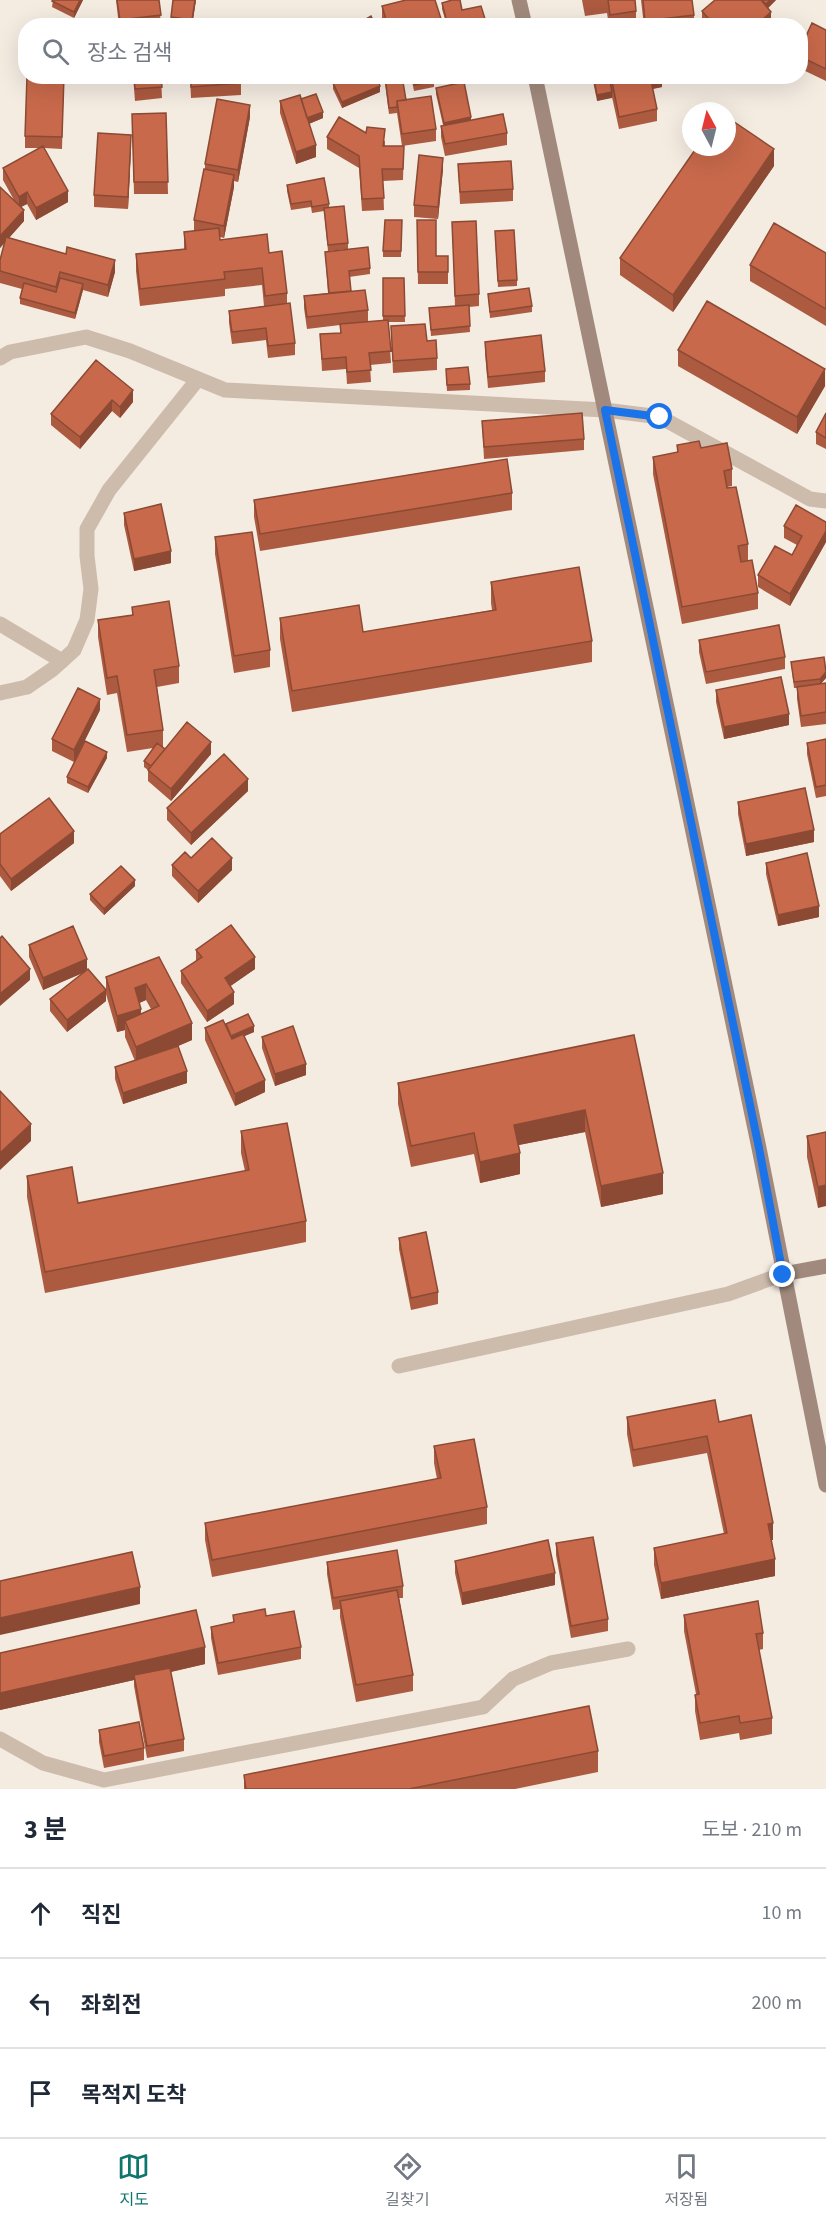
<!DOCTYPE html>
<html lang="ko">
<meta charset="utf-8">
<style>
body{margin:0;font-family:"Source Sans 3","Noto Sans KR",sans-serif;background:#f6f6f7;color:#1f2937}
.compass{position:absolute;left:682px;top:102px;width:54px;height:54px;border-radius:50%;background:#fff;box-shadow:0 6px 24px #0002;rotate:353deg}
.stop{position:absolute;width:18px;height:18px;margin:-14px;border:4px solid #1a73e8;border-radius:50%;background:#fff}
.stop.end{background:#1a73e8;border-color:#fff;box-shadow:0 2px 6px #0008}
.list{margin:0;padding:0;list-style:none}
h2{display:flex;justify-content:space-between;align-items:center;height:78px;margin:0;padding:0 24px;font-size:26px}
h2 small{font-size:20px;font-weight:400;color:#747a83}
.list li{display:grid;grid-template-columns:39px 1fr auto;gap:18px;align-items:center;box-sizing:border-box;height:90px;padding:0 24px;border-top:2px solid #e0e1e3}
.list b{display:block;font-size:22px;white-space:nowrap}
.list em{font-size:20px;font-style:normal;color:#747a83}
.icon{flex:none;width:33px;height:33px;fill:none;stroke:currentColor;stroke-width:2;stroke-linecap:round;stroke-linejoin:round}
.map{position:relative;flex:none;width:826px;height:1789px;overflow:hidden}
.search{position:absolute;background:#fff;box-shadow:0 6px 24px #0002;left:18px;right:18px;top:18px;height:66px;display:flex;align-items:center;gap:15px;box-sizing:border-box;padding:0 21px;border-radius:24px;color:#747a83;font-size:22px}
.sheet{height:348px;background:#fff}
nav{display:flex;justify-content:space-around;align-items:center;box-sizing:border-box;height:84px;border-top:2px solid #e0e1e3;background:#fff;font-size:16px;color:#747a83}
nav a{display:grid;justify-items:center;gap:3px}
nav .on{color:#0f766e}
.map>svg:first-child{display:block}
.lines{fill:none;stroke-linecap:round;stroke-linejoin:round}
.lane{stroke:#cdbbac;stroke-width:15}
.street{stroke:#cdbbac;stroke-width:15}
.secondary{stroke:#a18a7d;stroke-width:15}
.wall{fill:#ac5a40;fill-rule:evenodd}
.shaded-wall{fill:#8c4a34}
.building{fill:#c8694b;stroke:#8c4a34;stroke-width:1.5}
.route{stroke:#1a73e8;stroke-width:8}
</style>
<div class="map">
<svg width="826" height="1789" viewBox="0 0 826 1789">
<rect width="100%" height="100%" fill="#f4ebe1"/>
<g class="lines">
<path class="lane" d="M0 624 62 661"/>
<path class="street" d="M0 358 10 352 86 337 130 351 225 390 605 410 660 417 810 499 826 501
M0 693 27 687 53 669 74 650 87 620 91 589 87 556V529L109 490 198 379
M399 1366 728 1294 783 1274
M0 1739 43 1763 104 1780 483 1707 513 1679 551 1663 628 1649"/>
<path class="secondary" d="M519 0 525 26
M535 76 759 1148 826 1485
M783 1274 826 1266"/>
</g>
<path class="wall" d="M53 0H83L74 18 52 7Z
M116 0H159L161 26H119Z
M196 0 192 26 171 23V17Z
M582 0H635L636 11V26H609L607 13 585 16Z
M641 0H692L694 15V26H644Z
M715 0H776L768 8 771 24 769 26H705L702 22V11Z
M442 3 462 10 486 26H447L442 9Z
M382 6 443 26H384L382 18Z
M826 30V81L801 69V47Z
M64 76 62 149 44 148 68 202 36 220 27 204 21 207 24 221 9 238 115 272 108 297 83 290 75 319 20 304V298L22 289 0 283V260L5 242 0 248V187L14 200 3 180V168L40 148H25V136Z
M133 76H161L162 98 135 101Z
M190 76H241V95L191 98Z
M384 76H402L406 100 436 129V141L402 146 397 113 389 114Z
M411 76H434V87L414 91Z
M592 76H661L662 87 653 89 657 109V121L619 129 612 97 597 101Z
M333 83 380 92 342 108 333 89Z
M436 88 471 120 507 133V145L445 156 441 137V126L443 125 436 94Z
M301 99 323 118 309 124 316 157 296 164 280 113V101Z
M166 113 168 194H134L132 114Z
M250 117 238 182 234 181V187L224 238 220 237V240L269 253 287 293V304L295 343V355L268 358 266 340 232 344 229 323V311L264 306 262 285 225 289V296L140 306 136 271V254L184 249V232L194 231V220L205 170V164Z
M366 133 385 141V146H404L403 180 383 181 384 210 362 211 359 168 327 149V137Z
M131 147 128 209 94 207V195Z
M458 164 513 189V201L460 204Z
M774 166 673 312 620 275V258Z
M443 169 438 219 414 217V205Z
M287 185 329 204V208L348 243V249L328 251 324 211 312 213 311 207 291 210 287 191Z
M402 220 401 257H383V251Z
M417 220 436 256H448V284H418Z
M452 222 479 294V306L469 307 470 332 431 336 429 308 455 306Z
M495 237 517 280V286L498 287Z
M325 252 370 268V274L349 277 351 291 368 310V322L383 320V278H404L405 322H388L391 363 370 365 371 382 347 384 346 369 322 371 320 334 340 333V325L307 329 304 308V296L328 293Z
M826 253V326L750 281V265Z
M488 294 532 306V312L490 318Z
M391 326 437 358V370L393 373Z
M485 342 545 371V382L488 388 485 353Z
M678 350 825 386 797 434 678 366Z
M96 360 133 402 120 418 112 411 80 449 51 425V414Z
M446 375 470 384V390L447 391Z
M826 413V449L816 444V432Z
M482 421 584 439V450L484 459Z
M677 445 701 448 732 469V486L727 487 748 544V561L758 593V609L682 624 653 474V457L677 453Z
M512 493V510L260 551 254 517V500Z
M124 513 171 563 134 571 124 525Z
M826 522V542L790 606 758 587V575L792 555 797 545 784 538V526Z
M215 537 270 650V667L234 673 215 554Z
M491 582 592 641V662L292 712 280 639V618L363 632 492 610 491 603Z
M132 607 179 666V683L157 687 163 730V747H161L165 749 211 754 171 801 148 781V770L144 767V761L153 748 127 752 117 693 107 695 98 637V620L132 615Z
M699 640 785 657V669L706 684 699 652Z
M791 662 826 678 821 683H826V724L801 727 797 699V688H794Z
M716 690 789 725 724 739 716 702Z
M100 710 74 762 52 751V739Z
M826 739V796L816 798 807 754V743Z
M107 758 88 793 67 783V777Z
M248 791 191 845 167 820V808Z
M738 802 814 842 746 856 738 814Z
M0 834 74 843 11 891 0 876Z
M191 858 232 870 198 903 172 876V865Z
M766 863 819 917 778 926 766 874Z
M135 886 104 915 90 900V894Z
M29 945 87 969 106 1001 67 1032 50 1011V999L83 973 43 990 29 957Z
M196 950 255 969 230 986 234 1004 207 1022 181 983V971L196 961Z
M159 957 192 1040 178 1046 187 1083 123 1104 115 1079V1067L135 1061 125 1037V1030L117 1032 106 994V977ZM146 1000 151 1009 141 1014 139 1003Z
M226 1024 254 1032 244 1036 265 1092 235 1106 205 1040V1028Z
M634 1035 663 1194 601 1207 585 1132 518 1145 520 1174 480 1183 474 1154 411 1167 398 1104V1083Z
M262 1037 306 1075 275 1086 262 1048Z
M241 1131 306 1221V1242L45 1293 27 1197V1176L78 1203 245 1171 241 1153Z
M826 1132 818 1208 807 1157V1136Z
M399 1238 438 1292V1304L411 1310 399 1249Z
M627 1417 719 1422 773 1540H771L775 1576 661 1599 654 1565V1548L724 1534 707 1453 633 1467 627 1434Z
M434 1446 487 1507V1524L212 1577 205 1540V1523L437 1479 434 1463Z
M556 1543 608 1619V1631L571 1638 556 1555Z
M455 1561 555 1585 462 1605 455 1573Z
M327 1562 403 1586V1598H399L413 1675V1691L356 1702 340 1617V1609L333 1610 327 1574Z
M233 1615 266 1616 301 1647V1659L218 1675 211 1638V1627L233 1623Z
M684 1615 763 1633V1649L759 1650 772 1718V1734L740 1740 739 1733 700 1740 695 1711V1695L696 1694 684 1631Z
M0 1653 205 1664 171 1672 184 1739V1751L147 1758 134 1686V1680L0 1710Z
M99 1730 144 1748V1760L104 1768 99 1742Z
M598 1751V1772L515 1789H244V1775Z"/>
<path class="shaded-wall" d="M80 0H83L74 18V12Z
M195 0H196L192 26V20Z
M770 0H776L766 10V4Z
M771 12V24L769 26H755Z
M486 22V26H473Z
M662 81V87L651 89V83Z
M380 86V92L342 108V102Z
M612 92V98L597 101V95Z
M250 105V117L238 182V170Z
M323 112V118L306 125V119Z
M471 117V123L444 129V123Z
M131 135V147L128 209V197Z
M316 145V157L296 164V152Z
M774 149V166L673 312V295Z
M443 158V169L438 219V207Z
M234 175V187L224 238V226Z
M68 191V202L36 220V208Z
M27 192V204L19 208V197Z
M24 210V221L0 248V236Z
M115 260V272L108 297V285Z
M83 284V290L75 319V313Z
M825 369V386L797 434V417Z
M133 390V402L120 418V407Z
M112 400V411L80 449V437Z
M826 531V542L790 606V594Z
M171 551V563L134 571V559Z
M826 672V678L820 685V679Z
M100 699V710L74 762V750Z
M789 714V725L724 739V727Z
M211 742V754L171 801V789Z
M107 752V758L88 793V787Z
M248 779V791L191 845V833Z
M814 830V842L746 856V844Z
M74 831V843L11 891V879Z
M232 858V870L198 903V891Z
M135 880V886L104 915V909Z
M819 906V917L778 926V915Z
M255 957V969L225 990V978Z
M87 959V971L43 990V978Z
M30 969V980L0 1006V994Z
M146 984V1000L135 1005V988Z
M106 990V1001L67 1032V1020Z
M234 992V1004L207 1022V1011Z
M141 1009V1025L125 1021V1030L117 1032V1016Z
M192 1023V1040L136 1064V1047Z
M254 1026V1032L229 1043V1037Z
M306 1064V1075L275 1086V1074Z
M187 1071V1083L123 1104V1093Z
M265 1080V1092L235 1106V1094Z
M585 1110V1132L514 1146V1125Z
M31 1124V1141L0 1170V1153Z
M520 1153V1174L480 1183V1162Z
M663 1173V1194L601 1207V1186Z
M826 1185V1206L818 1208V1187Z
M773 1523V1540L768 1541V1524Z
M775 1559V1576L661 1599V1583Z
M555 1573V1585L462 1605V1593Z
M140 1587V1604L0 1635V1618Z
M205 1647V1664L135 1680 134 1675V1680L0 1710V1693Z"/>
<path class="building" d="M53 0H80L74 12 52 1Z
M117 0H159L161 15 120 20Z
M173 0H195L192 20 171 17Z
M406 0H435L443 25 388 26 382 6Z
M452 0H460L462 10 481 6 486 22 473 26H448L442 3Z
M608 0H635L636 11 610 15Z
M643 0H692L694 15 645 21Z
M715 0H761L771 12 755 26H715L702 11Z
M762 0H770L766 4Z
M371 16 376 26H354Z
M812 23 826 30V69L801 57V47Z
M27 76H64L62 137 25 136Z
M134 76H161L162 87 135 89Z
M191 76H241V83L191 87Z
M348 76H376L380 86 342 102 333 83Z
M385 76H402L406 100 397 101V107L389 108Z
M412 76H434V81L414 85Z
M593 76H609L612 92 597 95Z
M611 76H650L657 109 619 117Z
M650 76H661L662 81 652 83Z
M464 82 471 117 444 123 436 88Z
M316 94 323 112 307 118 301 99Z
M300 95 316 145 296 152 280 101Z
M431 96 436 129 402 134 397 101Z
M217 99 250 105 238 170 205 164Z
M166 113 168 182H134L132 114Z
M503 114 507 133 445 144 441 126Z
M339 117 366 133 367 127 385 129 383 146H404L403 169H382L384 198 362 199 359 156 327 137Z
M727 117 774 149 673 295 620 258 697 147H727Z
M98 133 131 135 128 197 94 195Z
M43 146 68 191 36 208 27 192 19 197 3 168Z
M419 155 443 158 438 207 414 205Z
M511 161 513 189 460 192 458 164Z
M204 169 234 175 224 226 194 220Z
M324 178 329 204 312 207 311 201 291 204 287 185Z
M0 187 24 210 0 236Z
M344 206 348 243 328 245 324 208Z
M385 220H402L401 251H383Z
M417 220H436V256H448V272H418Z
M476 221 479 294 455 296 452 222Z
M774 223 826 253V309L750 265Z
M219 228 220 240 267 234 269 253 282 251 287 293 265 296 262 268 224 272 225 279 140 289 136 254 186 249 184 232Z
M514 230 517 280 498 281 495 231Z
M6 237 66 254 67 247 115 260 108 285 60 272 56 287 0 271V260Z
M368 247 370 268 349 271 351 291 329 293 325 252Z
M60 278 83 284 75 313 20 298 24 283 56 292Z
M383 278H404L405 316H383Z
M529 288 532 306 490 312 488 294Z
M365 290 368 310 307 317 304 296Z
M707 301 825 369 797 417 678 350Z
M290 303 295 343 268 346 266 328 232 332 229 311Z
M469 305 470 326 431 330 429 308Z
M388 320 391 351 369 353 371 370 347 372 346 357 322 359 320 334 341 333 340 324Z
M425 324 427 341 436 340 437 358 393 361 391 326Z
M541 335 545 371 488 377 485 342Z
M96 360 133 390 120 407 112 400 80 437 51 414Z
M468 367 470 384 447 385 446 369Z
M582 413 584 439 484 447 482 421Z
M826 413V438L816 432Z
M699 441 701 448 727 443 732 469 724 471 727 488 736 487 748 544 738 546 741 562 752 560 758 593 682 607 653 457 678 452 677 445Z
M507 459 512 493 260 534 254 500Z
M161 504 171 551 134 559 124 513Z
M796 505 826 522V531L790 594 758 575 775 546 792 555 802 536 784 526Z
M252 532 270 650 234 656 215 537Z
M579 567 592 641 292 691 280 618 359 605 363 632 496 610 491 582Z
M169 601 179 666 154 670 163 730 127 735 117 676 107 678 98 620 133 615 132 607Z
M779 625 785 657 706 672 699 640Z
M824 657 826 672 820 679 794 682 791 662Z
M781 677 789 714 724 727 716 690Z
M826 683V712L801 716 797 687Z
M78 688 100 699 74 750 52 739Z
M187 722 211 742 171 789 148 770Z
M826 739V785L816 787 807 743Z
M85 741 107 752 88 787 67 777Z
M157 743 165 749 151 766 144 761Z
M224 754 248 779 191 833 167 808Z
M805 788 814 830 746 844 738 802Z
M49 798 74 831 11 879 0 864V834Z
M212 838 232 858 198 891 172 865 185 852 191 858Z
M807 853 819 906 778 915 766 863Z
M121 866 135 880 104 909 90 894Z
M231 925 255 957 225 978 234 992 207 1011 181 971 202 957 196 950Z
M73 926 87 959 43 978 29 945Z
M2 936 30 969 0 994V938Z
M159 957 180 997 192 1023 136 1047 125 1021 159 1006 146 984 135 988 141 1009 117 1016 106 977Z
M88 969 106 990 67 1020 50 999Z
M248 1014 254 1026 231 1036 226 1024Z
M223 1020 232 1039 243 1034 265 1080 235 1094 205 1028Z
M293 1026 306 1064 275 1074 262 1037Z
M634 1035 663 1173 601 1186 585 1110 514 1125 520 1153 480 1162 474 1133 411 1146 398 1083Z
M178 1046 187 1071 123 1093 115 1067Z
M0 1091 31 1124 0 1153Z
M287 1123 306 1221 45 1272 27 1176 72 1167 78 1203 249 1170 241 1131Z
M826 1132V1185L818 1187 807 1136Z
M426 1232 438 1292 411 1298 399 1238Z
M715 1400 719 1422 751 1415 773 1523 768 1524 775 1559 661 1583 654 1548 727 1533 707 1436 633 1450 627 1417Z
M474 1439 487 1507 212 1560 205 1523 441 1478 434 1446Z
M593 1537 608 1619 571 1626 556 1543Z
M548 1540 555 1573 462 1593 455 1561Z
M397 1550 403 1586 333 1598 327 1562Z
M132 1552 140 1587 0 1618V1581Z
M397 1590 413 1675 356 1685 340 1601Z
M758 1601 763 1633 756 1634 772 1718 740 1723 739 1716 700 1723 695 1695 699 1694 684 1615Z
M265 1609 266 1616 294 1611 301 1647 218 1663 211 1627 234 1622 233 1615Z
M196 1610 205 1647 0 1693V1653Z
M170 1668 184 1739 147 1746 134 1675Z
M589 1706 598 1751 409 1789H246L244 1775Z
M139 1722 144 1748 104 1756 99 1730Z"/>
<g class="lines">
<path class="route" d="M660 417 605 410 759 1148 783 1275"/>
</g>
</svg>
<svg class="compass" viewBox="-18 -18 36 36"><path d="M0-13l5 13h-10z" fill="#e53935"/><path d="M0 13l5-13h-10z" fill="#747a83"/></svg>
<div class="stop" style="left:660px;top:417px"></div>
<div class="stop end" style="left:783px;top:1275px"></div>
<div class="search"><svg class="icon" aria-label="search" viewBox="0 0 24 24"><circle cx="10" cy="10" r="6"/><path d="M15 15l6 6"/></svg>장소 검색</div>
</div>
<section class="sheet">
<h2>3 분<small>도보 · 210 m</small></h2>
<ul class="list">
<li><svg class="icon" aria-label="ahead" viewBox="0 0 24 24"><path d="M12 20V5M6 11l6-6 6 6"/></svg><div><b>직진</b></div><em>10 m</em></li>
<li><svg class="icon" aria-label="left" viewBox="0 0 24 24"><path d="M17 20v-9H6M10 6l-5 5 5 5"/></svg><div><b>좌회전</b></div><em>200 m</em></li>
<li><svg class="icon" aria-label="arrive" viewBox="0 0 24 24"><path d="M6 21V4h12l-3 4 3 4H6"/></svg><div><b>목적지 도착</b></div></li>
</ul>
</section>
<nav>
<a class="on"><svg class="icon" aria-label="map" viewBox="0 0 24 24"><path d="M3 6l6-2 6 2 6-2v14l-6 2-6-2-6 2zM9 4v14M15 6v14"/></svg>지도</a>
<a><svg class="icon" aria-label="directions" viewBox="0 0 24 24"><path d="M12 3l9 9-9 9-9-9zM9 14v-3h6M13 9l2 2-2 2"/></svg>길찾기</a>
<a><svg class="icon" aria-label="saved" viewBox="0 0 24 24"><path d="M7 4h10v16l-5-4-5 4z"/></svg>저장됨</a>
</nav>
